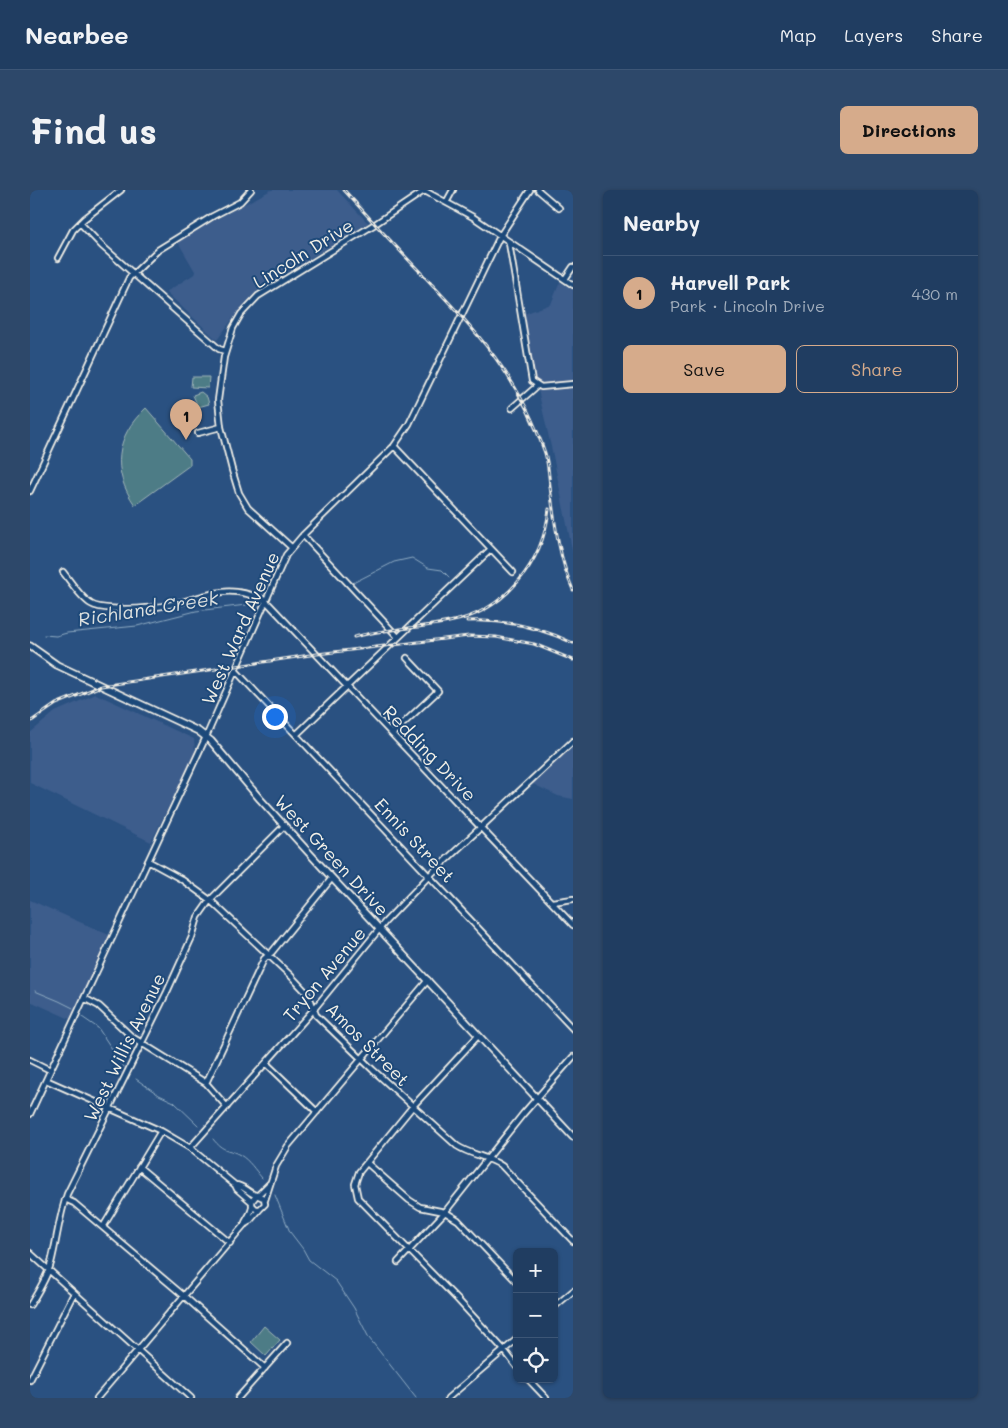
<!DOCTYPE html>
<meta charset="utf-8">
<style>
body{margin:0;font-family:Mali,sans-serif;background:#2d486a;color:#f1f3f6}
.controls{position:absolute;right:15px;bottom:15px;display:grid;overflow:hidden;border-radius:8px;box-shadow:0 1px 4px #0004}
.controls button{width:45px;height:45px;display:grid;place-items:center;padding:0;border:0;border-bottom:1px solid #3d5676;background:#203d61;color:#f1f3f6;font:25px sans-serif}
.you{position:absolute;left:244px;top:526px;width:18px;height:18px;margin:-12px;border:4px solid #fff;border-radius:50%;background:#1a73e8;box-shadow:0 0 0 8px #1a73e833}
.badge{display:grid;place-items:center;width:32px;height:32px;border-radius:50%;background:#d6ab8b;color:#111;font-size:16px;font-weight:700}
.pin{position:absolute;translate:-50% -41px;filter:drop-shadow(0 1px 2px #0008)}
.pin::after{content:'';position:absolute;top:26px;width:18px;height:15px;background:inherit;clip-path:polygon(0 0,100% 0,50% 100%)}
.list{margin:0;padding:0;list-style:none}
h2{display:flex;justify-content:space-between;align-items:center;height:65px;margin:0;padding:0 20px;font-size:21px}
h2 small{font-size:16px;font-weight:400;color:#a2aebd}
.list li{display:grid;grid-template-columns:32px 1fr auto;gap:15px;align-items:center;box-sizing:border-box;height:75px;padding:0 20px;border-top:1px solid #3d5676}
.list b{display:block;font-size:19px;white-space:nowrap}
.list p{margin:0;font-size:16px;white-space:nowrap;color:#a2aebd}
.list em{font-size:16px;font-style:normal;color:#a2aebd}
.actions{display:flex;gap:10px;padding:15px 20px}
.actions a{flex:1;padding:11px 0;border:1px solid #d6ab8b;border-radius:8px;text-align:center;font-size:18px;color:#d6ab8b}
.actions .main{background:#d6ab8b;color:#111}
.icon{flex:none;width:28px;height:28px;fill:none;stroke:currentColor;stroke-width:2;stroke-linecap:round;stroke-linejoin:round}
.map{position:relative;flex:none;width:543px;height:1208px;overflow:hidden;border-radius:8px}
header{display:flex;align-items:center;gap:30px;box-sizing:border-box;height:70px;padding:0 25px;background:#203d61;border-bottom:1px solid #3d5676}
header strong{font-size:24px}
nav{display:flex;gap:28px;margin-inline-start:auto;font-size:18px}
.intro{display:flex;align-items:center;justify-content:space-between;box-sizing:border-box;height:120px;padding:0 30px}
h1{margin:0;font-size:35px}
.button{padding:12px 22px;border-radius:8px;background:#d6ab8b;color:#111;font-size:18px;font-weight:700}
main{display:flex;gap:30px;padding:0 30px}
aside{flex:1;background:#203d61;border-radius:8px;box-shadow:0 1px 4px #0004}
.map>svg:first-child{display:block}
.built{fill:#3d5d8c}
.green{fill:#4e7c86;stroke:#a1b6b7}
.lines{fill:none;stroke-linecap:round;stroke-linejoin:round}
.stream{stroke:#8fabc2;stroke-width:1}
.minor-casing{stroke:#f4f1e8;stroke-width:8}
.major-casing{stroke:#f4f1e8;stroke-width:9}
.minor{stroke:#1f4a7a;stroke-width:4.5}
.major{stroke:#1f4a7a;stroke-width:5.5}
.rail-casing{stroke:#f4f1e8;stroke-width:3}
.rail{stroke:#1f4a7a;stroke-width:1;stroke-dasharray:4;stroke-linecap:butt}
.labels{text-anchor:middle;dominant-baseline:central;stroke-width:4;stroke-linejoin:round;paint-order:stroke}
.street-label{font-size:18px;fill:#f4f1e8;stroke:#1f4a7a}
.water-label{font-size:19px;font-style:italic;fill:#dbdfde;stroke:#1f4a7a}
</style>
<header>
<strong>Nearbee</strong>
<nav><a>Map</a><a>Layers</a><a>Share</a></nav>
</header>
<div class="intro"><h1>Find us</h1><a class="button">Directions</a></div>
<main>
<div class="map">
<svg width="543" height="1208" viewBox="0 0 543 1208">
<rect width="100%" height="100%" fill="#2a5181"/>
<filter id="ink" filterUnits="userSpaceOnUse"><feTurbulence type="fractalNoise" baseFrequency=".02" numOctaves="2"/><feDisplacementMap in="SourceGraphic" scale="10" xChannelSelector="R" yChannelSelector="G"/><feConvolveMatrix kernelMatrix="1 2 1 2 8 2 1 2 1" color-interpolation-filters="sRGB"/></filter>
<g filter="url(#ink)">
<path class="built" d="M241 0H307L338 33 230 98 212 116 187 150 136 102 166 83 148 52 176 35Z
M530 92 543 100V364L522 261 506 191 494 124 521 114Z
M66 504 164 549 165 563 121 652 0 593V543L25 522Z
M543 556V609L528 606 503 594Z
M0 710 79 745 40 829 0 811Z"/>
<path class="green" d="M162 187H179L178 198 161 197Z
M171 202 177 207 179 214 168 217 163 205Z
M116 218 160 269V275L105 315C81 281 85 246 116 218Z
M234 1136 250 1150 236 1166 221 1152Z"/>
<g class="lines">
<path class="stream" d="M323 393 364 372 382 368 398 378 412 380 419 387
M14 445 26 446 37 443 107 436 166 421 225 414
M5 801 29 811 43 818
M52 827 68 838 94 877
M106 889 129 905 144 912 168 935
M183 949C194 963 198 958 210 965 219 970 225 980 232 988
M245 1005 260 1042 273 1059 279 1070 306 1091 324 1118 339 1148 386 1208"/>
<g class="minor-casing">
<path id="minor" d="M393 0 443 27 543 95
M508 0 529 18
M417 11 423 0
M50 33 72 56 180 151 189 159 195 161
M479 53 502 191 511 197 543 194
M28 68 43 40 54 29 91 0
M535 89 543 77
M482 218 507 196
M168 243 191 237
M364 256 483 382
M0 301 99 88 128 60 183 26 210 12 221 0
M273 345 368 447
M261 357 218 318 209 303 202 280 191 237 188 210 194 167 203 138 211 124 228 106 345 34 394 1
M33 382C41 392 50 407 61 414 69 419 81 418 90 419 111 419 131 418 151 412 185 403 201 394 236 411L543 735
M206 481 543 839
M267 544 461 359
M362 544 408 501 377 468
M118 671 151 689 180 710 261 786 275 801 281 811 286 825 343 880 427 956C441 965 457 966 472 976L543 1051
M522 712 543 709
M54 808 69 816 102 847 176 893 197 917
M448 846 383 916 329 982 325 994 328 1008 428 1110 474 1160 487 1177
M0 870 20 880
M236 873 287 922
M16 890 131 941 160 958 205 995 207 999 222 1012
M176 893 234 769 242 762 302 688
M0 924 176 547 256 365 273 345 364 256 379 234 470 46 500 0
M160 958 284 819 355 732 400 685 543 551
M337 973 379 1010 390 1017 415 1022 428 1030 487 1092
M109 977 200 1053
M205 995C214 995 218 1003 226 1005 228 1006 231 1007 234 1008L235 1014 230 1019H226L222 1015V1011L226 1006
M228 1005 240 993
M35 1009 44 1013 154 1106 235 1178
M235 1010 246 976 258 956 398 790
M214 1035C216 1028 222 1024 222 1016
M73 1037 131 941
M0 1063 161 1208
M368 1072 415 1022 493 924 543 867
M0 1115C8 1102 17 1088 21 1073 27 1050 29 1026 37 1004L137 802 162 747 168 727 180 710 254 636
M524 1117 543 1101
M498 1189 516 1208
M0 1190 44 1103
M67 1208 214 1035 218 1033 230 1019
M208 1208 257 1153
M418 1208 487 1149"/>
</g>
<g class="major-casing">
<path id="major" d="M0 456 27 475 168 541 181 551 230 609 302 688 543 947"/>
</g>
<use href="#minor" class="minor"/>
<use href="#major" class="major"/>
<g class="rail-casing">
<path id="rail" d="M314 0C340 29 367 58 394 86 447 142 490 188 515 263 519 276 519 291 521 304 525 337 530 370 543 400
M437 431C474 429 509 437 543 453
M324 447C355 438 387 439 419 432 474 422 513 374 519 319
M0 532 26 514 71 496 287 464 439 446 466 447 504 454 543 470"/>
</g>
<use href="#rail" class="rail"/>
</g>
</g>
<g class="labels">
<g class="street-label">
<text transform="translate(273 63) rotate(-32)">Lincoln Drive</text>
<text transform="translate(210 438) rotate(-66)">West Ward Avenue</text>
<text transform="translate(400 563) rotate(46)">Redding Drive</text>
<text transform="translate(385 650) rotate(47)">Ennis Street</text>
<text transform="translate(302 665) rotate(47)">West Green Drive</text>
<text transform="translate(294 784) rotate(-50)">Tryon Avenue</text>
<text transform="translate(338 854) rotate(45)">Amos Street</text>
<text transform="translate(94 857) rotate(-64)">West Willis Avenue</text>
</g>
<g class="water-label">
<text transform="translate(118 418) rotate(-9)">Richland Creek</text>
</g>
</g>
</svg>
<div class="controls">
<button>+</button>
<button>−</button>
<button><svg class="icon" aria-label="locate" viewBox="0 0 24 24"><circle cx="12" cy="12" r="6"/><path d="M12 2v4M12 18v4M2 12h4M18 12h4"/></svg></button>
</div>
<div class="you"></div>
<div class="pin badge" style="left:156px;top:250px">1</div>
</div>
<aside>
<h2>Nearby<small></small></h2>
<ul class="list">
<li><span class="badge">1</span><div><b>Harvell Park</b><p>Park · Lincoln Drive</p></div><em>430 m</em></li>
</ul>
<div class="actions"><a class="main">Save</a><a>Share</a></div>
</aside>
</main>
